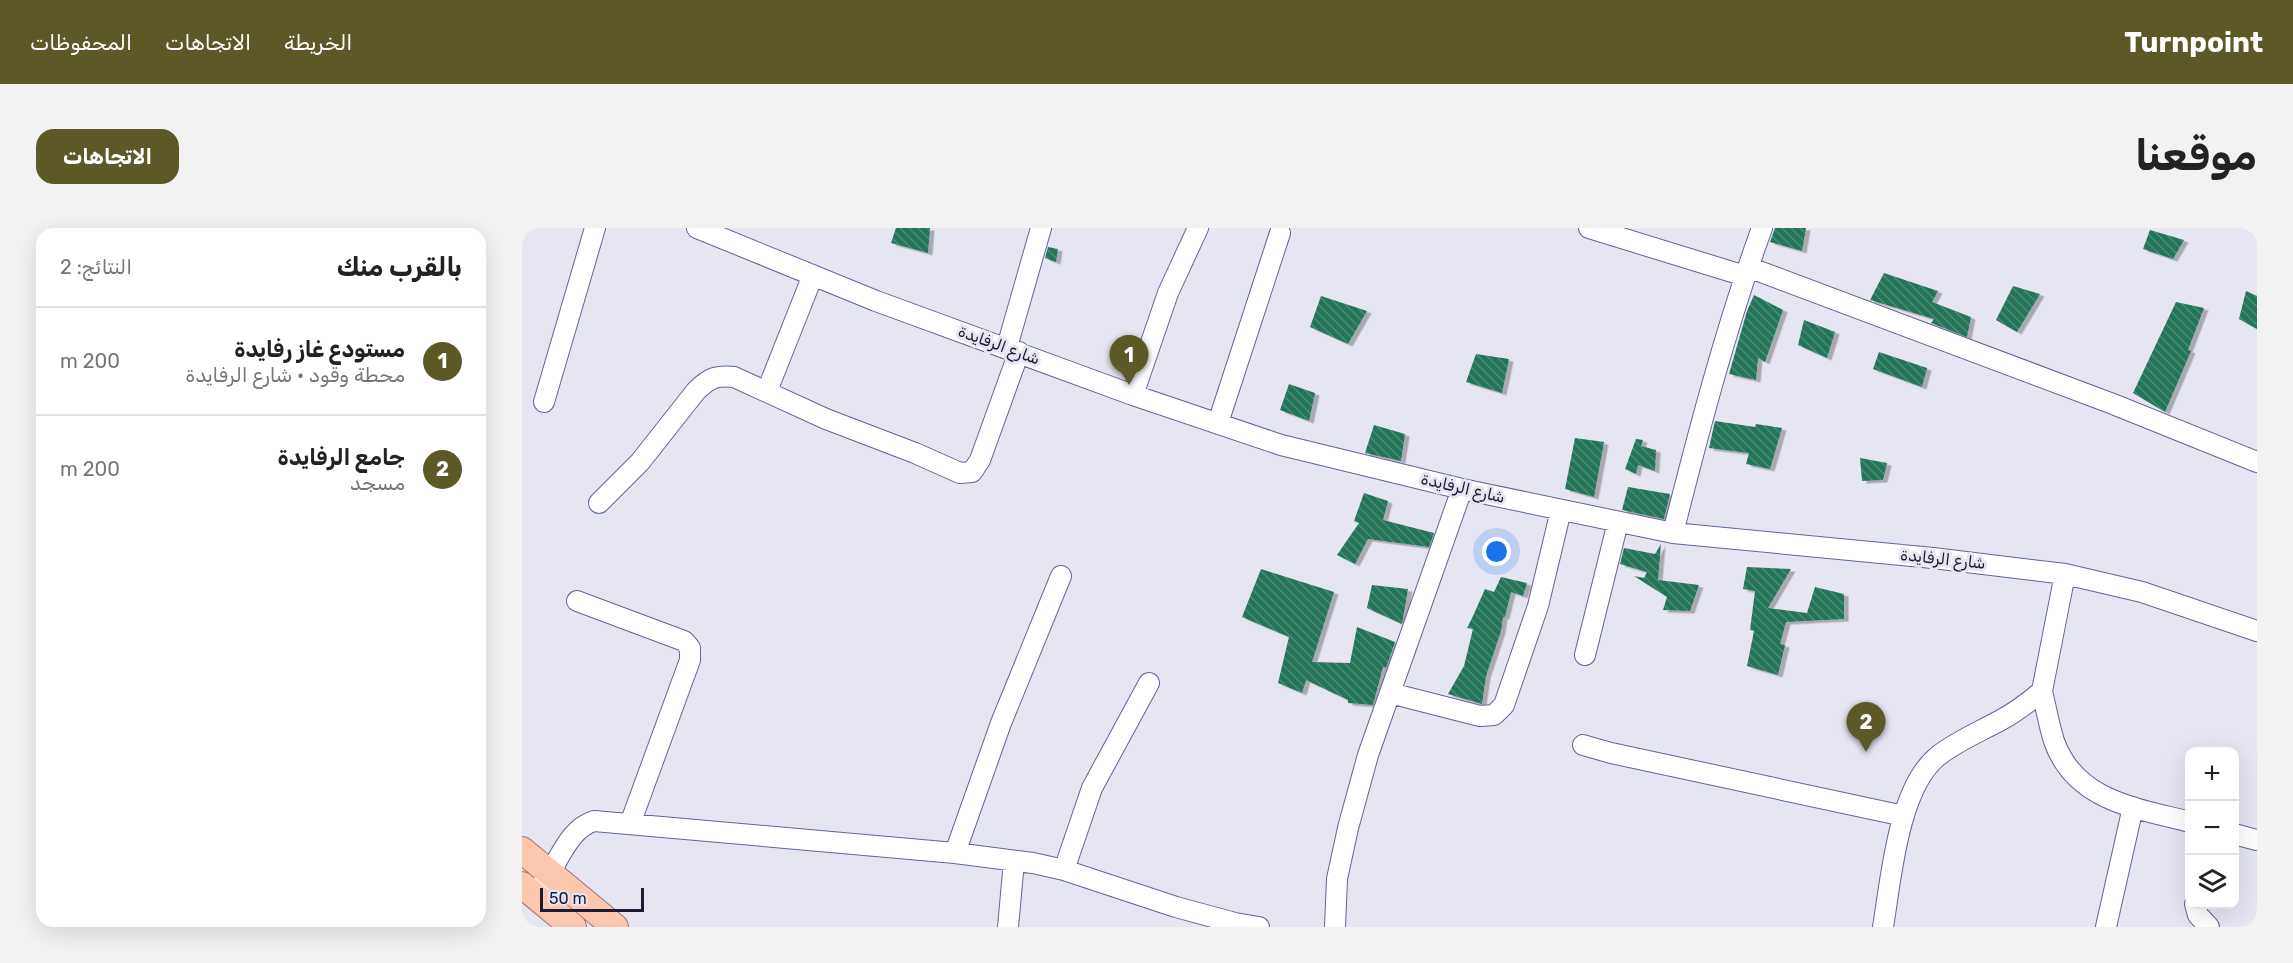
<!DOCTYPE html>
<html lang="ar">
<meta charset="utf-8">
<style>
body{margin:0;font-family:Rubik,Cairo,sans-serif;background:#f2f2f2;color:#222;direction:rtl}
.controls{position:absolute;right:18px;bottom:18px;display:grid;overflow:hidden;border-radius:12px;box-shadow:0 6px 24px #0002}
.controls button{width:54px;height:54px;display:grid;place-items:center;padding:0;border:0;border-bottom:2px solid #e0e0e0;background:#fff;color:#222;font:30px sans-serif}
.scale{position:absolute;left:18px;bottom:15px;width:104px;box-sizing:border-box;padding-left:6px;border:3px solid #1d1b33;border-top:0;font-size:16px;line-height:21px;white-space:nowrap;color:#1d1b33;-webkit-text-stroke:4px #e6e6f3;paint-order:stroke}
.you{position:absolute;left:975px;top:324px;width:21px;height:21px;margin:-15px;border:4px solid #fff;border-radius:50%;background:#1a73e8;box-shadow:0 0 0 9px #1a73e833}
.badge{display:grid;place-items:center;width:39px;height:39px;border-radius:50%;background:#5d5926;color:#fff;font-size:20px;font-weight:700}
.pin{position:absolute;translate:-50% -50px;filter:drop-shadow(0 2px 3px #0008)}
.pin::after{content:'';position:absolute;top:32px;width:21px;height:18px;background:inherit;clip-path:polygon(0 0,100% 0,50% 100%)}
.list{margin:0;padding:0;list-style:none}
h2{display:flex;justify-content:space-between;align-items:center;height:78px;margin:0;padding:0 24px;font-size:26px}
h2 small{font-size:20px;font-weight:400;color:#767676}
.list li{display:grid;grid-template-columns:39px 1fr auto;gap:18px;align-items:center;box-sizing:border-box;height:108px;padding:0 24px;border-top:2px solid #e0e0e0}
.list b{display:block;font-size:22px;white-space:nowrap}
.list p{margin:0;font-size:20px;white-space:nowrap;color:#767676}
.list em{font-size:20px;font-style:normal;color:#767676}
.icon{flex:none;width:33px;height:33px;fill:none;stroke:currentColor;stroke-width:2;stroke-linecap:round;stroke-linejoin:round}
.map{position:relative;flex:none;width:1735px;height:699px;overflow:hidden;direction:ltr;border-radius:18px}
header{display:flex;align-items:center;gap:36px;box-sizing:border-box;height:84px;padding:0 30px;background:#5d5926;color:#fff}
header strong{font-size:28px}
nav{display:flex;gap:33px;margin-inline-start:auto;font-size:21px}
.intro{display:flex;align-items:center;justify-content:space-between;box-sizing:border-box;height:144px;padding:0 36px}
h1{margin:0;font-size:42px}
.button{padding:15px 27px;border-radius:18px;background:#5d5926;color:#fff;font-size:21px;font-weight:700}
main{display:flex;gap:36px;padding:0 36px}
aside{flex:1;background:#fff;border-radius:18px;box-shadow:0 6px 24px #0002}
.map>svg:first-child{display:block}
.building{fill:url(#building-back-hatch);filter:url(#shadow)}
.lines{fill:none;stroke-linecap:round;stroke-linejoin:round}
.minor-casing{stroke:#65629c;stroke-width:22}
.major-casing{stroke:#ac7361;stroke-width:28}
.minor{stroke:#fff;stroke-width:20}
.major{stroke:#fbc7af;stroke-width:26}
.labels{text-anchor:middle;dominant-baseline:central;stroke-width:6;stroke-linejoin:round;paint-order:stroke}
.street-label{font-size:16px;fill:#1d1b33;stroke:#e6e6f3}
</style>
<header>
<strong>Turnpoint</strong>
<nav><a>الخريطة</a><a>الاتجاهات</a><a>المحفوظات</a></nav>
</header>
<div class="intro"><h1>موقعنا</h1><a class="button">الاتجاهات</a></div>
<main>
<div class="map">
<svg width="1735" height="699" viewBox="0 0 1735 699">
<defs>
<pattern id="building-back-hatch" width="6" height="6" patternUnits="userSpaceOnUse" patternTransform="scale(1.5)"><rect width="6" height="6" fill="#227457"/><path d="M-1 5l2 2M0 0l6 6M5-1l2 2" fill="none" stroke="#508977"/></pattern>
<filter id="shadow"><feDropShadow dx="4.5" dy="2.5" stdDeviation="0" flood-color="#0004"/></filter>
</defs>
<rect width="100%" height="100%" fill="#e6e6f3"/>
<path class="building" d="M374 0H408L406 25 369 15Z
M1253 0H1284L1280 23 1248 14Z
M1628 2 1662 12 1651 31 1621 21Z
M526 19 536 21 534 34 523 30Z
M1362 45 1416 63 1410 74 1449 89 1445 109 1409 95 1412 91 1348 72Z
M1491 58 1518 66 1495 104 1474 92Z
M1724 63 1735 68V101L1717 91Z
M1232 67 1261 82 1243 134 1236 130 1234 152 1207 146 1225 83Z
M799 68 845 83 826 116 788 99Z
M1654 74 1682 80 1666 122 1669 123 1643 184 1611 165Z
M1282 92 1313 104 1305 130 1276 117Z
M1357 124 1405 140 1400 159 1351 141Z
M954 126 987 131 980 165 944 154Z
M767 156 793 165 787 193 758 182Z
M1193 193 1233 199 1234 196 1260 200 1248 241 1224 236 1227 225 1187 220Z
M852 197 883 206 879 233 843 225Z
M1053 210 1082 214 1072 269 1043 261Z
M1114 211 1121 212 1119 218 1134 222 1133 243 1116 237 1114 246 1103 241Z
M1338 230 1365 235 1361 252 1340 253Z
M1106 259 1148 266 1142 291 1100 282Z
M842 265 866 273 861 292 912 305 907 319 846 311 833 336 815 327 837 295 832 293Z
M1139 316 1136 352 1177 357 1168 383 1141 382 1145 369 1112 348 1122 350 1125 344 1098 336 1102 320 1133 326Z
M1225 339 1269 341 1246 380 1285 385 1293 359 1322 366V391L1264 394 1258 416 1263 417 1256 447 1225 438 1232 403 1228 402 1233 363 1221 361Z
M739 341 812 364 790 434 828 435 835 399 873 414 864 440 861 439 851 477 826 475V472L784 452 780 465 756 455 767 409 720 389Z
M979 349 1005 355 1001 368 989 364 983 389H981L979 403 964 448 960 476 926 466 942 438 951 401 945 400 951 388 963 361 972 364Z
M850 357 886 361 880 396 845 380Z"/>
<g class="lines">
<g class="minor-casing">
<path id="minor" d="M175 0 354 73 611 167 759 217 940 261 1151 305 1411 330 1543 346 1620 364 1735 403
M1067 0 1223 48
M1226 39 1591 176 1735 234
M485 119 519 0
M245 163 291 47
M611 167 646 65 676 0
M22 174 73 0
M696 195 758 5
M77 275 118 234 174 163C187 150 194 147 212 149L304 191 393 225 438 245 450 244 458 232 497 124
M1151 305C1177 202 1204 99 1240 0
M55 373 162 413 168 420V432L108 596
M1063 427 1096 294
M1520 463C1524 480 1527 497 1532 513 1553 573 1614 580 1668 594
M868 465 958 488 972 487 982 477 1016 378 1039 282
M1061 517 1089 525 1382 588
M1712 606 1735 612
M433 625 479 495 539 348
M542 642 570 560 627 455
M21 655C37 634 46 601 72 593L433 625 511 635 542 642 654 679 713 695 737 699
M1673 676 1676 687 1687 699
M486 699 492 633
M813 699 815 651 826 600 846 527 940 261
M1361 699C1369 651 1376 560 1416 528 1435 513 1457 504 1479 492 1494 484 1507 474 1520 463L1543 346
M1584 699 1611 579"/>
</g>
<g class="major-casing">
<path id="major" d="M0 622 93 699
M0 657 51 699"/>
</g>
<use href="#minor" class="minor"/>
<use href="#major" class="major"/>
</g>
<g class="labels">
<g class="street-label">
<text transform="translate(477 117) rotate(20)">شارع الرفايدة</text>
<text transform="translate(941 260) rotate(13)">شارع الرفايدة</text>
<text transform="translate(1421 331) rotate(6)">شارع الرفايدة</text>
</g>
</g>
</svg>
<div class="controls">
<button>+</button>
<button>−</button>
<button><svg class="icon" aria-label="layers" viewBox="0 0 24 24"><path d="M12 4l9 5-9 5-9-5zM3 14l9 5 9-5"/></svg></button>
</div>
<div class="scale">50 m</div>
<div class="you"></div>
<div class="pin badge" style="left:607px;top:157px">1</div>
<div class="pin badge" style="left:1344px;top:524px">2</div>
</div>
<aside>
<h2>بالقرب منك<small>النتائج: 2</small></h2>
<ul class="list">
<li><span class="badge">1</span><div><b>مستودع غاز رفايدة</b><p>محطة وقود · شارع الرفايدة</p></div><em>200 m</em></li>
<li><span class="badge">2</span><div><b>جامع الرفايدة</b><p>مسجد</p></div><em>200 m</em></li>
</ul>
</aside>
</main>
